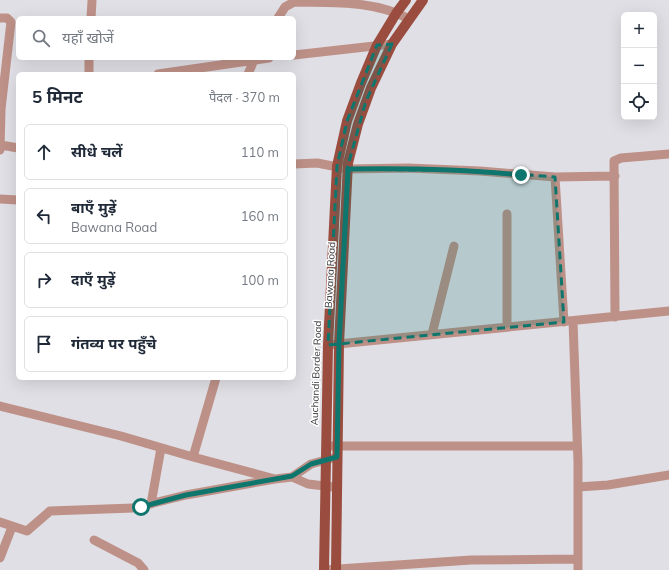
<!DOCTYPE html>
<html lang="hi">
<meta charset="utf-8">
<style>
body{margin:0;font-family:Mulish,"Noto Sans Devanagari",sans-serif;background:#f2f2f3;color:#1f2937}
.controls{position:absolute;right:12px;top:12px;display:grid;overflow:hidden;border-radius:6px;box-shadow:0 4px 16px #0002}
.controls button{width:36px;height:36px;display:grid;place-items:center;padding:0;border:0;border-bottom:1px solid #e0e1e3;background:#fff;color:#1f2937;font:20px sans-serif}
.stop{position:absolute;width:12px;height:12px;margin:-9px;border:3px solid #0f766e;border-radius:50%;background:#fff}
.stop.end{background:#0f766e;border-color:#fff;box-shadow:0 1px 4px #0008}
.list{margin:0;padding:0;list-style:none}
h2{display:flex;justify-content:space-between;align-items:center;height:52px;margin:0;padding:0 16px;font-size:17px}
h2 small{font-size:13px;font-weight:400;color:#747a83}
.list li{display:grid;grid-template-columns:26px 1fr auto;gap:12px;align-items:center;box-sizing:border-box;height:56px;margin:0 8px 8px;padding:0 8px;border:1px solid #e0e1e3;border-radius:6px}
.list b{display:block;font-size:15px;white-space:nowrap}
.list p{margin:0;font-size:13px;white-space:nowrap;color:#747a83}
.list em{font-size:13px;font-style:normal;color:#747a83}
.icon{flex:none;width:22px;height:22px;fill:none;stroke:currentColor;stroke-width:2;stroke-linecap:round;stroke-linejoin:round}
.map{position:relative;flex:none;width:669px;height:570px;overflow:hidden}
.search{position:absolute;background:#fff;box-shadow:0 4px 16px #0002;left:16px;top:16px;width:280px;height:44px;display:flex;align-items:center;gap:10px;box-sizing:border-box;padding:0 14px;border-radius:6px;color:#747a83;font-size:15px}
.panel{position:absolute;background:#fff;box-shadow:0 4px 16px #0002;left:16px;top:72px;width:280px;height:308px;border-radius:6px}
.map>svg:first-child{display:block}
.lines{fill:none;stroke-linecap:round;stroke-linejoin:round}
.minor{stroke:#be9188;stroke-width:9}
.primary{stroke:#9a4d3f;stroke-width:10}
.route{stroke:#0f766e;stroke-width:5}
.marked{fill:#0f766e;fill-opacity:0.2;stroke:#0f766e;stroke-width:3;stroke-dasharray:8 5;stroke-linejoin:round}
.labels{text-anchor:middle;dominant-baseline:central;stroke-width:3;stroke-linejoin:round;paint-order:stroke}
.street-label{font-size:10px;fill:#38383a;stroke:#fff}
</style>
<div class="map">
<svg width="669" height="570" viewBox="0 0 669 570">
<rect width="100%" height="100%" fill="#e0dfe5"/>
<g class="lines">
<path class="minor" d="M0 18H7L11 22 1 109 0 150
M91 18 92 1
M278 18 285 7 294 2C332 3 375 0 409 19
M294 55 392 44
M89 58V74
M158 74 269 58
M248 74 255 58
M1 145 18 148
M294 164 317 163 348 169 408 168 480 171 555 177 615 176
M555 177 564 322
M0 199 18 200
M507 214V327
M615 317 614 161 621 158 669 154
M573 321 578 462V570
M432 334 454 246
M328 345 669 311
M216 378 193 457 275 479 292 477 311 464 337 457
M0 406 121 436 193 457
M330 446H577
M292 477 308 484 333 487
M578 487 608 485 669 475
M151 504 161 448
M0 522 27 531 50 511 133 508 186 495 275 479
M94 540 138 563 144 570
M0 558 12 527
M324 570 471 560 578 559"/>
<path class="primary" d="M324 570 328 345 337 166 347 121 361 83 377 45 397 12 406 0
M336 570 339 344 348 163 358 124 371 88 392 44 423 0"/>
</g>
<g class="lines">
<path class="route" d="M141 507 186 495 292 476 311 464 337 457 339 344 348 169C406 168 463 169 521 175"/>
</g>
<path class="marked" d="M392 44 366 101 347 169 480 171 555 177 564 322 328 345 337 166 347 121 377 45Z"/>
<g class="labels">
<g class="street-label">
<text transform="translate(330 275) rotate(-87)">Bawana Road</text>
<text transform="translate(316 373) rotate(-88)">Auchandi Border Road</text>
</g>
</g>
</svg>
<div class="controls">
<button>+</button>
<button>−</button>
<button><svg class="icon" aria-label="locate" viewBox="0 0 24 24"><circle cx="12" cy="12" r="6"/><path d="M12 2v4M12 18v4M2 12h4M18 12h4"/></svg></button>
</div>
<div class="stop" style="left:141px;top:507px"></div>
<div class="stop end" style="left:521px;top:175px"></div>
<div class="search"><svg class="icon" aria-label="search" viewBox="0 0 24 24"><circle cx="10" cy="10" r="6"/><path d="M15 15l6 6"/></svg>यहाँ खोजें</div>
<section class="panel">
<h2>5 मिनट<small>पैदल · 370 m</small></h2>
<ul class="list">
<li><svg class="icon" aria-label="ahead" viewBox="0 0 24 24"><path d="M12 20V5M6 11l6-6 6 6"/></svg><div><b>सीधे चलें</b></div><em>110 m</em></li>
<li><svg class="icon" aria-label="left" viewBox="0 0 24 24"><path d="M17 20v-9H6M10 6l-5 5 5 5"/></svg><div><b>बाएँ मुड़ें</b><p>Bawana Road</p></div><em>160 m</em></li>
<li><svg class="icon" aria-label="right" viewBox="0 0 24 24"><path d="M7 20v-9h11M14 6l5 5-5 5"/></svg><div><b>दाएँ मुड़ें</b></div><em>100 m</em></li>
<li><svg class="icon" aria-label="arrive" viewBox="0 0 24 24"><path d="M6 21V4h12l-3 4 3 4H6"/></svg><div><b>गंतव्य पर पहुँचे</b></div></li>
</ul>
</section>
</div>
